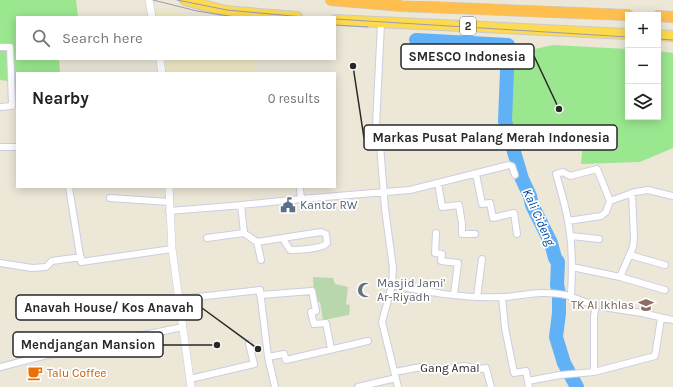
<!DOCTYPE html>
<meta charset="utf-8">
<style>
body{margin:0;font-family:Karla,sans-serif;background:#f2f2f2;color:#222}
.controls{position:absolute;right:12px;top:12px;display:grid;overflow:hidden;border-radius:0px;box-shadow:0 2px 10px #0003}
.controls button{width:36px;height:36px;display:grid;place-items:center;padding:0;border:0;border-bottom:1px solid #e0e0e0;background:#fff;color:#222;font:20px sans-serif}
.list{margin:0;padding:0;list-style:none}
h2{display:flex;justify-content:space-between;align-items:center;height:52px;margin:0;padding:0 16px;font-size:17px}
h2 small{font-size:13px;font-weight:400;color:#767676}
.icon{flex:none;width:22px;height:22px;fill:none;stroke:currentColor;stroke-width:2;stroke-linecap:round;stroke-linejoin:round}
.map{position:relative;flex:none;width:673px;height:387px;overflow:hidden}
.search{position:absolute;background:#fff;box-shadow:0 2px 10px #0003;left:16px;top:16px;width:320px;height:44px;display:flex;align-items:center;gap:10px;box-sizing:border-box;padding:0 14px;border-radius:0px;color:#767676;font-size:15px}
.panel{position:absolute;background:#fff;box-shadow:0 2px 10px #0003;left:16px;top:72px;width:320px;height:116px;border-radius:0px}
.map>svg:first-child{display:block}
.education{fill:#efeac5}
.green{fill:#9be78f}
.cemetery{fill:#b9d7ad}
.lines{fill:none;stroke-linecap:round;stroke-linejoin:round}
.river{stroke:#61b1f7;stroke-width:14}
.minor-casing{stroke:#cdcde2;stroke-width:8}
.tertiary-casing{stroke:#cdcde2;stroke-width:8}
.trunk-casing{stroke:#cbcbcb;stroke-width:12}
.motorway-casing{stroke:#cbcbcb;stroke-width:12}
.minor{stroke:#fff;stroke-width:6}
.tertiary{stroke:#fff;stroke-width:7}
.trunk{stroke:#fdda4e;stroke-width:10}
.motorway{stroke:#ffbf4f;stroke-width:11}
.tram{stroke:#9c9ab4;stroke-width:1}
.labels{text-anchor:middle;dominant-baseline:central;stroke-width:3.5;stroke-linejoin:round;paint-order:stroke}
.shield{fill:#fff;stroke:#686868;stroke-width:1}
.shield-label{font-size:11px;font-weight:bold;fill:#282828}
.service-label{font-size:12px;fill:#4e5e75;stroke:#fff;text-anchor:start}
.worship-label{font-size:12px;fill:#5b616d;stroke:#fff;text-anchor:start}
.education-label{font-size:12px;fill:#785e54;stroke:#fff;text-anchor:end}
.street-label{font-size:12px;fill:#282828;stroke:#fff}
.food-label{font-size:12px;fill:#c56008;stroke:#fff;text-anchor:start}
.water-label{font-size:13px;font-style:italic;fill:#034aa0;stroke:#fff}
.leader{fill:none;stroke:#282828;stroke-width:1.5}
.callout-dot{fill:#282828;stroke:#fff;stroke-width:1.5}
.callout{fill:#fff;stroke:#282828;stroke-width:1.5}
.callout-label{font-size:13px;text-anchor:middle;font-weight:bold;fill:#282828}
</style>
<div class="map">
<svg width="673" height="387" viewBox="0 0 673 387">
<rect width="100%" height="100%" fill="#ece7d7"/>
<path class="education" d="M154 9 201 17H155Z
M162 59H256L255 73H164Z"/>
<path class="green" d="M0 0H76L78 17H17V59H59L60 73H17V106H12L8 81 0 80Z
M553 45 628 49V117H658V51L673 53V148L640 162 581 164 583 142 511 133 509 92 512 54Z"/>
<path class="cemetery" d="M313 277 333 278 335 284 348 287 346 304 350 305 349 315 323 320 320 302 314 301Z"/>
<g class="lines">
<path class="river" d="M416 40 508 45 505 121 522 179 530 196 532 205 551 243 555 258 558 262 557 285 559 293V313L556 337 564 363 577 387"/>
<g class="minor-casing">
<path id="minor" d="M381 23 376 125 380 145 385 209 393 268 392 285 382 322 398 387
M0 47H10L12 106 0 107
M0 147H17
M476 174 482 204 490 203 493 218 514 213 517 234
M438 183 442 207 459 205 462 224V234H475
M69 187 81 262 172 249
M300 189 301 199
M110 198 169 202
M241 205 244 233 257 242 261 260
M169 211 231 206 301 199 410 190 509 165 512 166 515 175
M568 221 601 216 606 212 610 201 635 192 648 190 673 196
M436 233 435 253 442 254 441 261 458 263 454 294
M571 236 599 239
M207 238 244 233
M257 242 321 232 326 234 327 243C323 249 298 250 290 250L283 239
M630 255 665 265
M0 263 32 268 46 267 52 261 81 257
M572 267 620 277 665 290
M620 277 633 247 634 238 632 193
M392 285C428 292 466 299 502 297 516 297 531 292 545 293 552 293 560 294 566 295 576 298 585 303 596 305L594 316V372
M260 295 312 291 316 311 311 312 314 324 326 323 331 349
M477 297 482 259
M502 297 505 328 514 373 526 371 529 387
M571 297C572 277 573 255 570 235 568 214 562 194 556 174L563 172 570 176 597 169 610 201
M179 299 260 290 268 357 275 387
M603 307 642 313 673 320
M268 357 284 354 286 360 368 341
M0 367 59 352 183 327
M395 372 421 367 445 369 464 366 479 369 486 368 491 387
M190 379 254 364 249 344
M528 381 560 375 594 372 655 356 661 318
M358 387 396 378"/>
</g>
<g class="tertiary-casing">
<path id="tertiary" d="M149 0 152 17
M160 59 162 73
M169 187 172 249 191 387"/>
</g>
<g class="trunk-casing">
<path id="trunk" d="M185 0 225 11 297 17
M335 20 628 34
M658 35 673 36"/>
</g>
<g class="motorway-casing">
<path id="motorway" d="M331 0 402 6 628 15
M658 16 673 17"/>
</g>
<use href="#minor" class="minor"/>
<use href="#tertiary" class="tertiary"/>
<use href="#trunk" class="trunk"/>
<use href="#motorway" class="motorway"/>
<path class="tram" d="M153 0 197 11 235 17
M177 0 227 10 303 17
M335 19 628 37
M335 25 368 27
M658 39 673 40"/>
</g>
<defs>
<g id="civic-bare" transform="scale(1.2)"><path d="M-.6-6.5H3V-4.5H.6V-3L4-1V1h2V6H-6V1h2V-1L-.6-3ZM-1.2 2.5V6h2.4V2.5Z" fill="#5c6f8a" stroke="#fff" stroke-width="2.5" paint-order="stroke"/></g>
<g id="mosque-bare" transform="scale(1.2)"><path d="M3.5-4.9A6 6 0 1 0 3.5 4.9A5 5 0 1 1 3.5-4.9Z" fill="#6b7280" stroke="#fff" stroke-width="2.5" paint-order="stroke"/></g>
<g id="school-bare" transform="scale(1.2)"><path d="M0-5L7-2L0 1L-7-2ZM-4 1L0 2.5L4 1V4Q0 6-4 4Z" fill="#8d6e63" stroke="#fff" stroke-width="2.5" paint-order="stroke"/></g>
<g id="cafe-bare" transform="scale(1.2)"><path d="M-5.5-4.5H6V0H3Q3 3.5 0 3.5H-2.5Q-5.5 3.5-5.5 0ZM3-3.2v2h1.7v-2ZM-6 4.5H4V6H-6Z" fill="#e8710a" stroke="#fff" stroke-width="2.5" paint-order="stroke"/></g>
</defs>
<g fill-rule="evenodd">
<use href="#civic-bare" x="288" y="205"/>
<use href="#mosque-bare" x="365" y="290"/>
<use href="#school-bare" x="646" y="305"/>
<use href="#cafe-bare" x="35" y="373"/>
</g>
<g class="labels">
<rect class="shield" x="460" y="17" width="16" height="18" rx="3"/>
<g class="shield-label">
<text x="468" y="26">2</text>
</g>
<g class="service-label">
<text x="300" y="205">Kantor RW</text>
</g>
<g class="worship-label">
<text x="377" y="283">Masjid Jami'<tspan x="377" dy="14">Ar-Riyadh</tspan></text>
</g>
<g class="education-label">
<text x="634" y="305">TK Al Ikhlas</text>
</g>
<g class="street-label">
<text x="450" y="368">Gang Amal</text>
</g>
<g class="food-label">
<text x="47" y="373">Talu Coffee</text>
</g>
<g class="water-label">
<text transform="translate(539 217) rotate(66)">Kali Cideng</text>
</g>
</g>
<path class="leader" d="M559 109L534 56M353 66L364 138M258 349L202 308M217 345L163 345"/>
<g class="callout-dot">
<circle cx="559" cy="109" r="4"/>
<circle cx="353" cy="66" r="4"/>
<circle cx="258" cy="349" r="4"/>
<circle cx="217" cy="345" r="4"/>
</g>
<g class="callout">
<rect x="401" y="44" width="133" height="25" rx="4"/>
<rect x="364" y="125" width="253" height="25" rx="4"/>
<rect x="16" y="295" width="186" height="25" rx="4"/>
<rect x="13" y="332" width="150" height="25" rx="4"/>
</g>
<g class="callout-label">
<text x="467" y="61">SMESCO Indonesia</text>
<text x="491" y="142">Markas Pusat Palang Merah Indonesia</text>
<text x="109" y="312">Anavah House/ Kos Anavah</text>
<text x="88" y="349">Mendjangan Mansion</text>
</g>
</svg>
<div class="controls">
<button>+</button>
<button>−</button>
<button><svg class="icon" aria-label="layers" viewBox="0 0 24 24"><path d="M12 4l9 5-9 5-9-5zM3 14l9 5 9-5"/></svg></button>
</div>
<div class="search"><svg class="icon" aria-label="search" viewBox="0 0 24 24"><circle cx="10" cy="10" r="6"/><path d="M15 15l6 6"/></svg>Search here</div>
<section class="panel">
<h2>Nearby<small>0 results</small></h2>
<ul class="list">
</ul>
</section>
</div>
